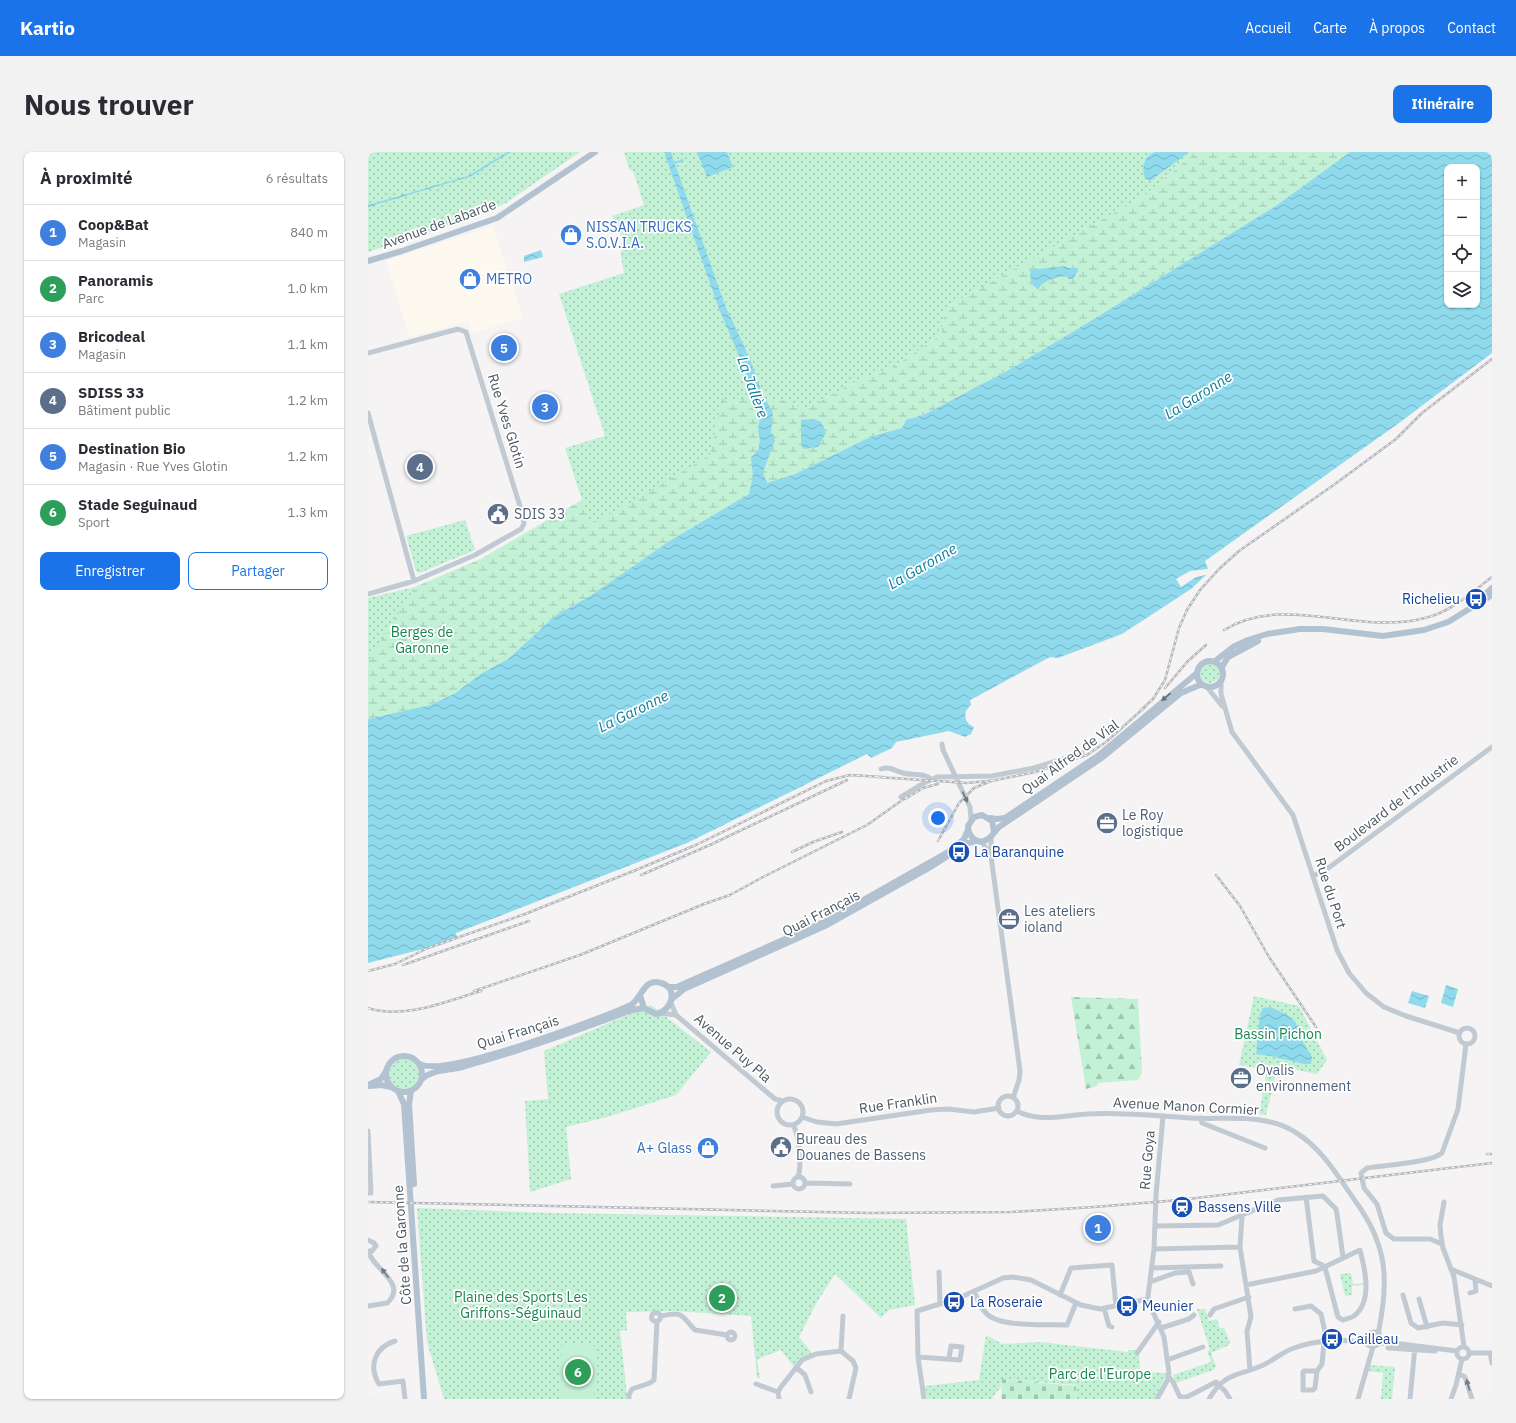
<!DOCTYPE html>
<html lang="fr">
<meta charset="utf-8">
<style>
body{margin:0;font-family:"IBM Plex Sans",sans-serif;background:#f2f2f3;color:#2b2b33}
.controls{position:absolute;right:12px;top:12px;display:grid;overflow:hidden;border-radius:8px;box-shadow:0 1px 3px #0004}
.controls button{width:36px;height:36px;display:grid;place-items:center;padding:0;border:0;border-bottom:1px solid #e1e1e2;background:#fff;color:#2b2b33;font:20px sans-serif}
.you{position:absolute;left:570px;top:666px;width:14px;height:14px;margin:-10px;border:3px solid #fff;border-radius:50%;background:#1a73e8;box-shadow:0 0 0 6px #1a73e833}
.badge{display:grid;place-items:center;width:26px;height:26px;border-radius:50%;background:#1a73e8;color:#fff;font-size:13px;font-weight:700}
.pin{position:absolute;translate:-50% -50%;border:2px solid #fff;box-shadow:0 1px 4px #0006}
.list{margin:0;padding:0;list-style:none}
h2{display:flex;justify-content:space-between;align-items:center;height:52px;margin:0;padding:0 16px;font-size:17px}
h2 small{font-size:13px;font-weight:400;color:#7c7c81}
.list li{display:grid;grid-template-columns:26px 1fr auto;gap:12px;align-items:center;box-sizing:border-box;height:56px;padding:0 16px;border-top:1px solid #e1e1e2}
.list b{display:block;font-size:15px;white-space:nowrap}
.list p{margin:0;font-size:13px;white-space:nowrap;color:#7c7c81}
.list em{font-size:13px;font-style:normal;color:#7c7c81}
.actions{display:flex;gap:8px;padding:12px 16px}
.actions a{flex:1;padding:9px 0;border:1px solid #1a73e8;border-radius:8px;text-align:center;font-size:14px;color:#1a73e8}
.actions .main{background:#1a73e8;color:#fff}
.icon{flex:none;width:22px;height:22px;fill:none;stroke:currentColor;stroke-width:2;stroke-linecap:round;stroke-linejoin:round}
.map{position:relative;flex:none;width:1124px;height:1247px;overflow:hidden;border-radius:8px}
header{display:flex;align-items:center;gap:24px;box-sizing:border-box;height:56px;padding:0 20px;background:#1a73e8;color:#fff}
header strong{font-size:19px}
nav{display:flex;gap:22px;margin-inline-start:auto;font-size:14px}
.intro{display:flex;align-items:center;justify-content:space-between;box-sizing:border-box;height:96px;padding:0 24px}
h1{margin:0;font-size:28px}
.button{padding:10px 18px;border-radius:8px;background:#1a73e8;color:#fff;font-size:14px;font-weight:700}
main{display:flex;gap:24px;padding:0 24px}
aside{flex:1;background:#fff;border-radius:8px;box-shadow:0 1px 3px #0004}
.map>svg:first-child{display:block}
.commercial{fill:#fdf9ef}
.grass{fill:url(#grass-dots)}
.forest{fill:url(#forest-firs)}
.wetland{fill:url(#wetland-marsh)}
.cemetery{fill:url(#cemetery-stones)}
.garden{fill:#c3f1d5}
.water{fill:url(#water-waves);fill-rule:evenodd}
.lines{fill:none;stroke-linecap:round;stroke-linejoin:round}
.minor{stroke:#c1cad2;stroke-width:5}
.major{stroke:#b3c2d1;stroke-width:6}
.rail-casing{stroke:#b5b8bd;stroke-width:2.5}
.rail{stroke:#fff;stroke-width:1;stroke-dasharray:3;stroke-linecap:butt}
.oneway{fill:#64717d}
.oneway2{fill:#6e7983}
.labels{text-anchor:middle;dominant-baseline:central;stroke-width:3.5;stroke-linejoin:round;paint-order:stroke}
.street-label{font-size:14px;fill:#4a5661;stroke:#fff}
.shop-label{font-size:14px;fill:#366cbe;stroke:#fff;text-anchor:start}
.service-label{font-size:14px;fill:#4e5e75;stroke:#fff;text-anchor:start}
.transit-label{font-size:14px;fill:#164399;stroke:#fff;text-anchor:start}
.park-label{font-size:14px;fill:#17864f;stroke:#fff}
.water-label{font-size:15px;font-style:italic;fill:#0c7c9b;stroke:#fff}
</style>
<header>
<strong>Kartio</strong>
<nav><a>Accueil</a><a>Carte</a><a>À propos</a><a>Contact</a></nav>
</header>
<div class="intro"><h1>Nous trouver</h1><a class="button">Itinéraire</a></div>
<main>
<aside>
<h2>À proximité<small>6 résultats</small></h2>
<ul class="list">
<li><span class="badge" style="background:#3f7fe0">1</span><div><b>Coop&amp;Bat</b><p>Magasin</p></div><em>840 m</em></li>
<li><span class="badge" style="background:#2e9e5b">2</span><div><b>Panoramis</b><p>Parc</p></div><em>1.0 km</em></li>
<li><span class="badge" style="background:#3f7fe0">3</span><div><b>Bricodeal</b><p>Magasin</p></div><em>1.1 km</em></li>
<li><span class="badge" style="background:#5c6f8a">4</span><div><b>SDISS 33</b><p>Bâtiment public</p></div><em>1.2 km</em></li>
<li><span class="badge" style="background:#3f7fe0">5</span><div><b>Destination Bio</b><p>Magasin · Rue Yves Glotin</p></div><em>1.2 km</em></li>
<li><span class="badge" style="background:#2e9e5b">6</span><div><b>Stade Seguinaud</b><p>Sport</p></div><em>1.3 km</em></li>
</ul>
<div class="actions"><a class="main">Enregistrer</a><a>Partager</a></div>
</aside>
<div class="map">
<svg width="1124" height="1247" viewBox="0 0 1124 1247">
<defs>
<pattern id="grass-dots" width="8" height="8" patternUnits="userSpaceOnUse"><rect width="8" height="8" fill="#c3f1d5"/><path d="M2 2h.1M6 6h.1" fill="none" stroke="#a0c6b0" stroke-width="1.8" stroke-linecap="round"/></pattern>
<pattern id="forest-firs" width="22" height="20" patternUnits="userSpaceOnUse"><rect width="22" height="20" fill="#c3f1d5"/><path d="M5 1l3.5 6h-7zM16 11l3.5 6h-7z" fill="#a0c6b0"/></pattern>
<pattern id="wetland-marsh" width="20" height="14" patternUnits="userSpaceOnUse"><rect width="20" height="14" fill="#c3f1d5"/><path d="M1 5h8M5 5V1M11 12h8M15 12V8" fill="none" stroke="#a0c6b0"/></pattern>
<pattern id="cemetery-stones" width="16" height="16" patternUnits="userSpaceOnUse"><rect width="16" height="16" fill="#c3f1d5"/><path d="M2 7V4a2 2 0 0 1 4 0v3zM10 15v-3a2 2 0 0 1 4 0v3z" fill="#a0c6b0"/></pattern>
<pattern id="water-waves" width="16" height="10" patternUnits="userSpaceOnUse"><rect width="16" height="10" fill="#90daee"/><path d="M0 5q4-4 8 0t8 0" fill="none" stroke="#78b4c4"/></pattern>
</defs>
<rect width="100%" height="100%" fill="#f5f3f3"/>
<path class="commercial" d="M125 74 155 166 104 181 100 169 41 185 18 109Z"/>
<path class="grass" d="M0 0H212L138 51 118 61 0 100Z
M256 0H828L776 44 577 156 573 183 521 218 494 226 438 257 412 247 342 303 0 560V446L47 435 113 407 214 348 197 296 237 284 191 142 256 121 253 104 254 86 244 64 276 53 265 19 261 17Z
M97 368 107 398 52 421 48 419 38 384Z
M832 521a10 10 0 1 1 20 0a10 10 0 1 1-20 0Z
M886 844 931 854 959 908 949 922 910 914 898 963 891 962 899 918 871 913Z
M283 853 343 900 308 943 239 965 198 975 203 1027 162 1040 157 949 180 947 176 899Z
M21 922a15 15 0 1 1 30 0a15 15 0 1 1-30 0Z
M49 1056 182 1061 538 1067 547 1153 521 1158 513 1166 467 1122 449 1150 431 1185 444 1201 426 1215 413 1198 392 1206 389 1208 392 1226H389L383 1164 307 1159 258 1160 259 1178 252 1179 259 1243 263 1247H76L59 1190Z
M983 1121 985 1132 996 1131V1133L984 1134V1143L977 1144 972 1122Z
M829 1157H837L841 1169 849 1167 852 1176H856L862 1190 861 1193 843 1201 848 1214 845 1218 808 1231 805 1223 843 1210 839 1199 842 1198Z
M618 1183 634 1192 672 1190 760 1200V1198H767L771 1202 772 1220 799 1221 787 1247H707L708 1233 634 1227 633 1235 623 1247H559L557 1234 611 1228Z
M1002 1213 1027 1215 1024 1247H1013L1015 1221 1001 1219Z"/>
<path class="forest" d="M703 845 770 847 774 921 770 928 730 931 729 934 718 937Z"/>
<path class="wetland" d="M828 0H982L909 53 721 170 637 220 557 262 538 268 534 276 504 284 427 322 399 332 303 388 222 444 188 463 140 507 114 521 86 542 62 553 0 567V510L47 435 113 407 214 348 222 372C264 352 302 327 342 303L354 247H412L438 257 494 226 521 218 573 183 577 156 776 44Z"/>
<path class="cemetery" d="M634 1227 708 1234 707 1247H633Z"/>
<path class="garden" d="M194 1192 228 1194 226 1247H192Z"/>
<path class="water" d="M139 0H143L104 24 0 55V53L100 24Z
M296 0H303L306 10 315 7 316 9 307 12 308 15 357 153 382 207 393 238 405 261 403 281 407 288 395 320 399 331 427 322 504 284 534 276 538 268 557 262 637 220 721 170 909 53 982 0H1124V201L1031 271 837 409 840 417 822 419 808 427 813 435 828 425 838 423 823 437 754 482 690 506 682 505 602 548 603 553C594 560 596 571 606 575L603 582 597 585 581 579 528 590 524 596 503 606 499 602 319 691 88 781 89 785 59 796 0 811V567L62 553 86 542 114 521 140 507 188 463 222 444 303 388 381 342 385 325 383 306 390 298 392 289 390 278 392 265 375 213 351 157ZM1079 15H1109V153H1079Z
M329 0H359L365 15 339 25Z
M788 0H821L782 29 777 26C773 15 776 3 788 0Z
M173 98 175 105 156 110V104Z
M697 114 700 116H710V119L705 127H701L697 123C689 125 674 129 670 137L663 132 662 118Z
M446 267 453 270 458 281 450 295 436 297 433 293V268Z
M1078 833 1090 837 1085 855 1073 851Z
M1044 839 1061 844 1057 856 1040 851Z
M902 855 918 862 927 869 934 888 944 905 943 912H936L903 904 888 902 892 862 895 856Z"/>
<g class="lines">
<path class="minor" d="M0 201 90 177 98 180 155 364 156 372 153 377 107 403 46 429 0 442
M0 261 46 429
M853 529V542L864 580 925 663 969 798 981 821 998 841 1016 855 1038 864 1092 881
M839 535 854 554
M574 592 575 598 602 655 603 667
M513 617C522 614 527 619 535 621 545 624 555 620 563 627
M533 645 556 631 569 625 624 624 666 616 714 601
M623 685V704L652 919 651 928 645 946
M614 690 623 704
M945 724 959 717 1124 595
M303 851 308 863 407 947 415 949
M292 861 308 863
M1091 884a8 8 0 1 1 16 0a8 8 0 1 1-16 0Z
M630 954a10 10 0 1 1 20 0a10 10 0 1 1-20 0Z
M409 960a13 13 0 1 1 26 0a13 13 0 1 1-26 0Z
M649 959C670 971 697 963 720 962 754 960 789 964 823 966 857 968 897 961 927 980 954 996 971 1026 988 1050 1019 1093 1021 1127 1011 1177 1010 1182 1013 1186 1012 1191
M434 965 449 970 468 972 563 958 580 957 606 960 631 956
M833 966 834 971 897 996
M425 973C431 982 434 1014 430 1025
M0 979 3 1041H0
M425 1031a6 6 0 1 1 12 0a6 6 0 1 1-12 0Z
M437 1031 482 1032
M405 1034 425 1032
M1076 1050 1072 1073 1073 1084 1075 1096 1086 1125 1096 1194
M874 1064 872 1095 883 1165 879 1179 882 1218
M788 1074 850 1073 910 1048 955 1044 968 1057 969 1062 975 1105
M0 1088 6 1091 8 1094 4 1099H0
M1074 1092 1062 1087H1026L1018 1081 1009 1052 996 1036 993 1021 999 1016C1016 1013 1062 1011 1074 1001L1090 957 1098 892
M786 1097 872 1095
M784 1116 853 1114
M1085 1118 1124 1134
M571 1120 572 1152
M782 1130 807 1121 821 1120 825 1132
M878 1133 948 1119 992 1098C997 1117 1005 1149 986 1164 983 1166 978 1167 975 1168L970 1165 958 1119 956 1114 946 1109 938 1045
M606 1139C609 1146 612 1155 618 1161 631 1176 679 1172 699 1173L708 1151
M1102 1141 1108 1139 1107 1128
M692 1143 703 1116 744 1113 748 1154
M1035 1143 1043 1171 1050 1176 1075 1171 1094 1173
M1051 1147 1059 1175
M0 1154 19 1151C41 1132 3 1115 1 1100
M736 1156 741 1174 744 1175
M927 1157 943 1154 953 1162 959 1189
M283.5 1165a4.5 4.5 0 1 1 9 0a4.5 4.5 0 1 1-9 0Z
M842 1163 846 1157 881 1145
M293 1164C317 1159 312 1163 327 1178L359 1183
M793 1176 821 1167 826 1163
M359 1184a4 4 0 1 1 8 0a4 4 0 1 1-8 0Z
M27 1189C7 1195 0 1214 11 1232L35 1229 37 1247
M999 1192 998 1187 1002 1181 1007 1180 1012 1184
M1022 1193 1020 1196 1067 1199
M1089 1201a6 6 0 1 1 12 0a6 6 0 1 1-12 0Z
M473 1199 475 1164
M769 1201 791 1170
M1101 1201H1124
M1122 1201 1124 1211
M550 1205 592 1208 594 1195 583 1194 581 1207
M799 1208 835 1195
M429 1216 437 1223 443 1240
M949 1219 947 1236 945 1238H935V1220L936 1219H949L954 1212 956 1190
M1091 1222 1097 1225 1104 1247
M801 1225 805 1230 812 1245H819L848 1230 857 1239 862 1247
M388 1232 410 1240
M261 1247V1243L264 1237 282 1231 286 1228 289 1170
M411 1247 410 1240 413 1235 434 1208 448 1202 473 1199 485 1209 488 1216 481 1247
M556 1247 550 1205 549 1159 591 1146 635 1126 645 1125 663 1128 713 1153 732 1157 780 1147
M789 1247 799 1229 801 1221 796 1185 781 1151 780 1144 786 1097 788 1043 795 964
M841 1247C857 1220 868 1225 893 1214 905 1209 914 1200 926 1196 944 1189 977 1186 996 1191 1000 1192 1001 1194 1005 1195L1012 1191 1033 1192 1089 1199
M990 1247 1005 1195
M1042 1247 1047 1195
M1083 1247 1088 1233 1094 1207"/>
<path class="major" d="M0 109 34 99 129 66 227 0
M1112 447 1124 436
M829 522a13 13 0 1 1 26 0a13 13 0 1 1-26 0Z
M847 509 865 495 880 488 899 482 932 477H955L1015 484 1056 478 1080 470 1124 443
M854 515 860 505 890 489
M622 666 629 667 637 666 731 603 829 521
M626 680 624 669 614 663 606 665 600 674C600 685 610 694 620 687 625 684 627 678 631 675L735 605 813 541 834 532
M300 835H309L320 830 458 769 580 700 596 687 600 678
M304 847 316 837 459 773 561 716 600 691 610 689
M18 922a18 18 0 1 1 36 0a18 18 0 1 1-36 0Z
M52 912C76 926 232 867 263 853 274 846 276 825 293 831 311 836 304 859 288 862L276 856 272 843
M54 927C65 917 80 919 94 915 152 899 208 879 264 858L276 856
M0 933 13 927 18 919
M2 934 13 933 23 935
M30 939 36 952 56 1247
M43 939 41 952 46 1032"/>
<g class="rail-casing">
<path id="rail" d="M856 478C916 441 990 484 1057 466 1083 460 1103 441 1124 425
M797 536 820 509 838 493
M773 558 785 547 797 528 811 476 819 458 832 438 851 417 871 399 967 332 1028 287 1054 261 1124 207
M509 625 599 631 629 628
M537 647 555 636 570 632
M570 689 591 651 606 636 623 629 667 620 719 603 738 590 777 555
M424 700 445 690 474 680
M273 723 344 692 479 628
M848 723 872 754 901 805 948 875
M35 813 161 769
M0 819 27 812 60 796 157 762 268 718 328 693 458 629 482 623 514 625
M106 839 212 803 336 752 362 743 395 725 499 673 540 644
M0 856C35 868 79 849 113 839
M1119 1002H1124
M0 1050 500 1061 643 1060 726 1055 812 1048 1124 1011"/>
</g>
<use href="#rail" class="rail"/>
</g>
<defs><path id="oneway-solid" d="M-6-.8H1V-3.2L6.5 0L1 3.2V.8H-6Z"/></defs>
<use class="oneway" href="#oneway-solid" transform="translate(798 545) rotate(140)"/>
<g class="oneway2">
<use href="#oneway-solid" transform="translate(597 645) rotate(65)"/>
<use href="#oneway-solid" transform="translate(17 1121) rotate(-127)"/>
<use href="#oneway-solid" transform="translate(1100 1233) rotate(-106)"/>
</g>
<defs>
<g id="shop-disc" transform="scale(1.15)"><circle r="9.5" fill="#3f7fe0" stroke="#fff"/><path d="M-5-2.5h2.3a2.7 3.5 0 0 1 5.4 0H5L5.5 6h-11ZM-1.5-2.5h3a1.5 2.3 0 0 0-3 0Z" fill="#fff"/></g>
<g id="civic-disc" transform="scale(1.15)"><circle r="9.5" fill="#5c6f8a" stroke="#fff"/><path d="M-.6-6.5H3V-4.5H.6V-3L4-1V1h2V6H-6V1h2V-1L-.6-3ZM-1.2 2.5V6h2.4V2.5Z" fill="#fff"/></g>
<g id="bus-disc" transform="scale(1.15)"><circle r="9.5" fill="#1a4fb4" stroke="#fff"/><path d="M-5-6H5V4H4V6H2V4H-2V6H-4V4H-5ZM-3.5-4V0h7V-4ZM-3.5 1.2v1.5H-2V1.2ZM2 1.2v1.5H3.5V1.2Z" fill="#fff"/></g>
<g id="office-disc" transform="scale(1.15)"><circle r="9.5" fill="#5c6f8a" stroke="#fff"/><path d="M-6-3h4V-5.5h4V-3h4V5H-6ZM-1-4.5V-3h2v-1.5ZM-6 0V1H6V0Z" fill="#fff"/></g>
<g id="station-disc" transform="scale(1.15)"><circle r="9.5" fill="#1a4fb4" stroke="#fff"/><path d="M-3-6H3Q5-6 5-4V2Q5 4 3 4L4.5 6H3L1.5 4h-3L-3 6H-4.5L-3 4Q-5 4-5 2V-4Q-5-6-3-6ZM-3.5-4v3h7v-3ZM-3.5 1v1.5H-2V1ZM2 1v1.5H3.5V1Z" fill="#fff"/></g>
</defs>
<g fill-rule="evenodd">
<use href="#shop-disc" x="203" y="83"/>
<use href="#shop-disc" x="102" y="127"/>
<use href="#civic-disc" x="130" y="362"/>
<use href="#bus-disc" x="1108" y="447"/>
<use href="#office-disc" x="739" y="671"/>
<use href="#bus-disc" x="591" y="700"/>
<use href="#office-disc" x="641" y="767"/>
<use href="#office-disc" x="873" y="926"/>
<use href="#civic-disc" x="413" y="995"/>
<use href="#shop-disc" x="340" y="996"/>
<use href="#station-disc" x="814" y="1055"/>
<use href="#bus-disc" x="586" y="1150"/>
<use href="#bus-disc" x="759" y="1154"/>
<use href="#bus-disc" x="964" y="1187"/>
</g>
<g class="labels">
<g class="street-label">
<text transform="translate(71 72) rotate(-20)">Avenue de Labarde</text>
<text transform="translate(139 269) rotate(73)">Rue Yves Glotin</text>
<text transform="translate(702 605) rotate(-36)">Quai Alfred de Vial</text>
<text transform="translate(1028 651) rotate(-37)">Boulevard de l'Industrie</text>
<text transform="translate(963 741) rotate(72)">Rue du Port</text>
<text transform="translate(453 761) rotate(-27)">Quai Français</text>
<text transform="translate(150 880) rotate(-17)">Quai Français</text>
<text transform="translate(365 896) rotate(41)">Avenue Puy Pla</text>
<text transform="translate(530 951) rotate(-8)">Rue Franklin</text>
<text transform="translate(818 954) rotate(3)">Avenue Manon Cormier</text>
<text transform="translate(779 1008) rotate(-85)">Rue Goya</text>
<text transform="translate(34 1093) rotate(-94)">Côte de la Garonne</text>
</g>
<g class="shop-label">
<text x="218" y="75">NISSAN TRUCKS<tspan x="218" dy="16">S.O.V.I.A.</tspan></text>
<text x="118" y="127">METRO</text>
<text x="324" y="996" text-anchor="end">A+ Glass</text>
</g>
<g class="service-label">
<text x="146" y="362">SDIS 33</text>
<text x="754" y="663">Le Roy<tspan x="754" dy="16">logistique</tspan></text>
<text x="656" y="759">Les ateliers<tspan x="656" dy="16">ioland</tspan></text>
<text x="888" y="918">Ovalis<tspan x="888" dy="16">environnement</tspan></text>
<text x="428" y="987">Bureau des<tspan x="428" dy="16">Douanes de Bassens</tspan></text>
</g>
<g class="transit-label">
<text x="1092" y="447" text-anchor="end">Richelieu</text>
<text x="606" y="700">La Baranquine</text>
<text x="830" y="1055">Bassens Ville</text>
<text x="602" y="1150">La Roseraie</text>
<text x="774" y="1154">Meunier</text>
<text x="980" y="1187">Cailleau</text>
</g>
<g class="park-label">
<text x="54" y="480">Berges de<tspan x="54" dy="16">Garonne</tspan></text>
<text x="910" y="882">Bassin Pichon</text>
<text x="153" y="1145">Plaine des Sports Les<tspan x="153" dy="16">Griffons-Séguinaud</tspan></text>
<text x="732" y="1222">Parc de l'Europe</text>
</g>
<g class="water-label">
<text transform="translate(385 235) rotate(70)">La Jallère</text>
<text transform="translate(830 243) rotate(-32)">La Garonne</text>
<text transform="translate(554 414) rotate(-30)">La Garonne</text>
<text transform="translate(265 559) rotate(-26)">La Garonne</text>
</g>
</g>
</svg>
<div class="controls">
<button>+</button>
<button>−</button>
<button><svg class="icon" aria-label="locate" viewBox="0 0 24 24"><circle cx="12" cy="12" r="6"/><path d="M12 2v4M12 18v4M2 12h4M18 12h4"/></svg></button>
<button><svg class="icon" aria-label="layers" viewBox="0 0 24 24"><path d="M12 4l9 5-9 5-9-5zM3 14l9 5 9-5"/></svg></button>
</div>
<div class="you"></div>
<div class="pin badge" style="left:730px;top:1076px;background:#3f7fe0">1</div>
<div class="pin badge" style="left:354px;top:1146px;background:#2e9e5b">2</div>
<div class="pin badge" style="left:177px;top:255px;background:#3f7fe0">3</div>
<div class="pin badge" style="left:52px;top:315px;background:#5c6f8a">4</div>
<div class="pin badge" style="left:136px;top:196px;background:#3f7fe0">5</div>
<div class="pin badge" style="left:210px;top:1220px;background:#2e9e5b">6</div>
</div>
</main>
